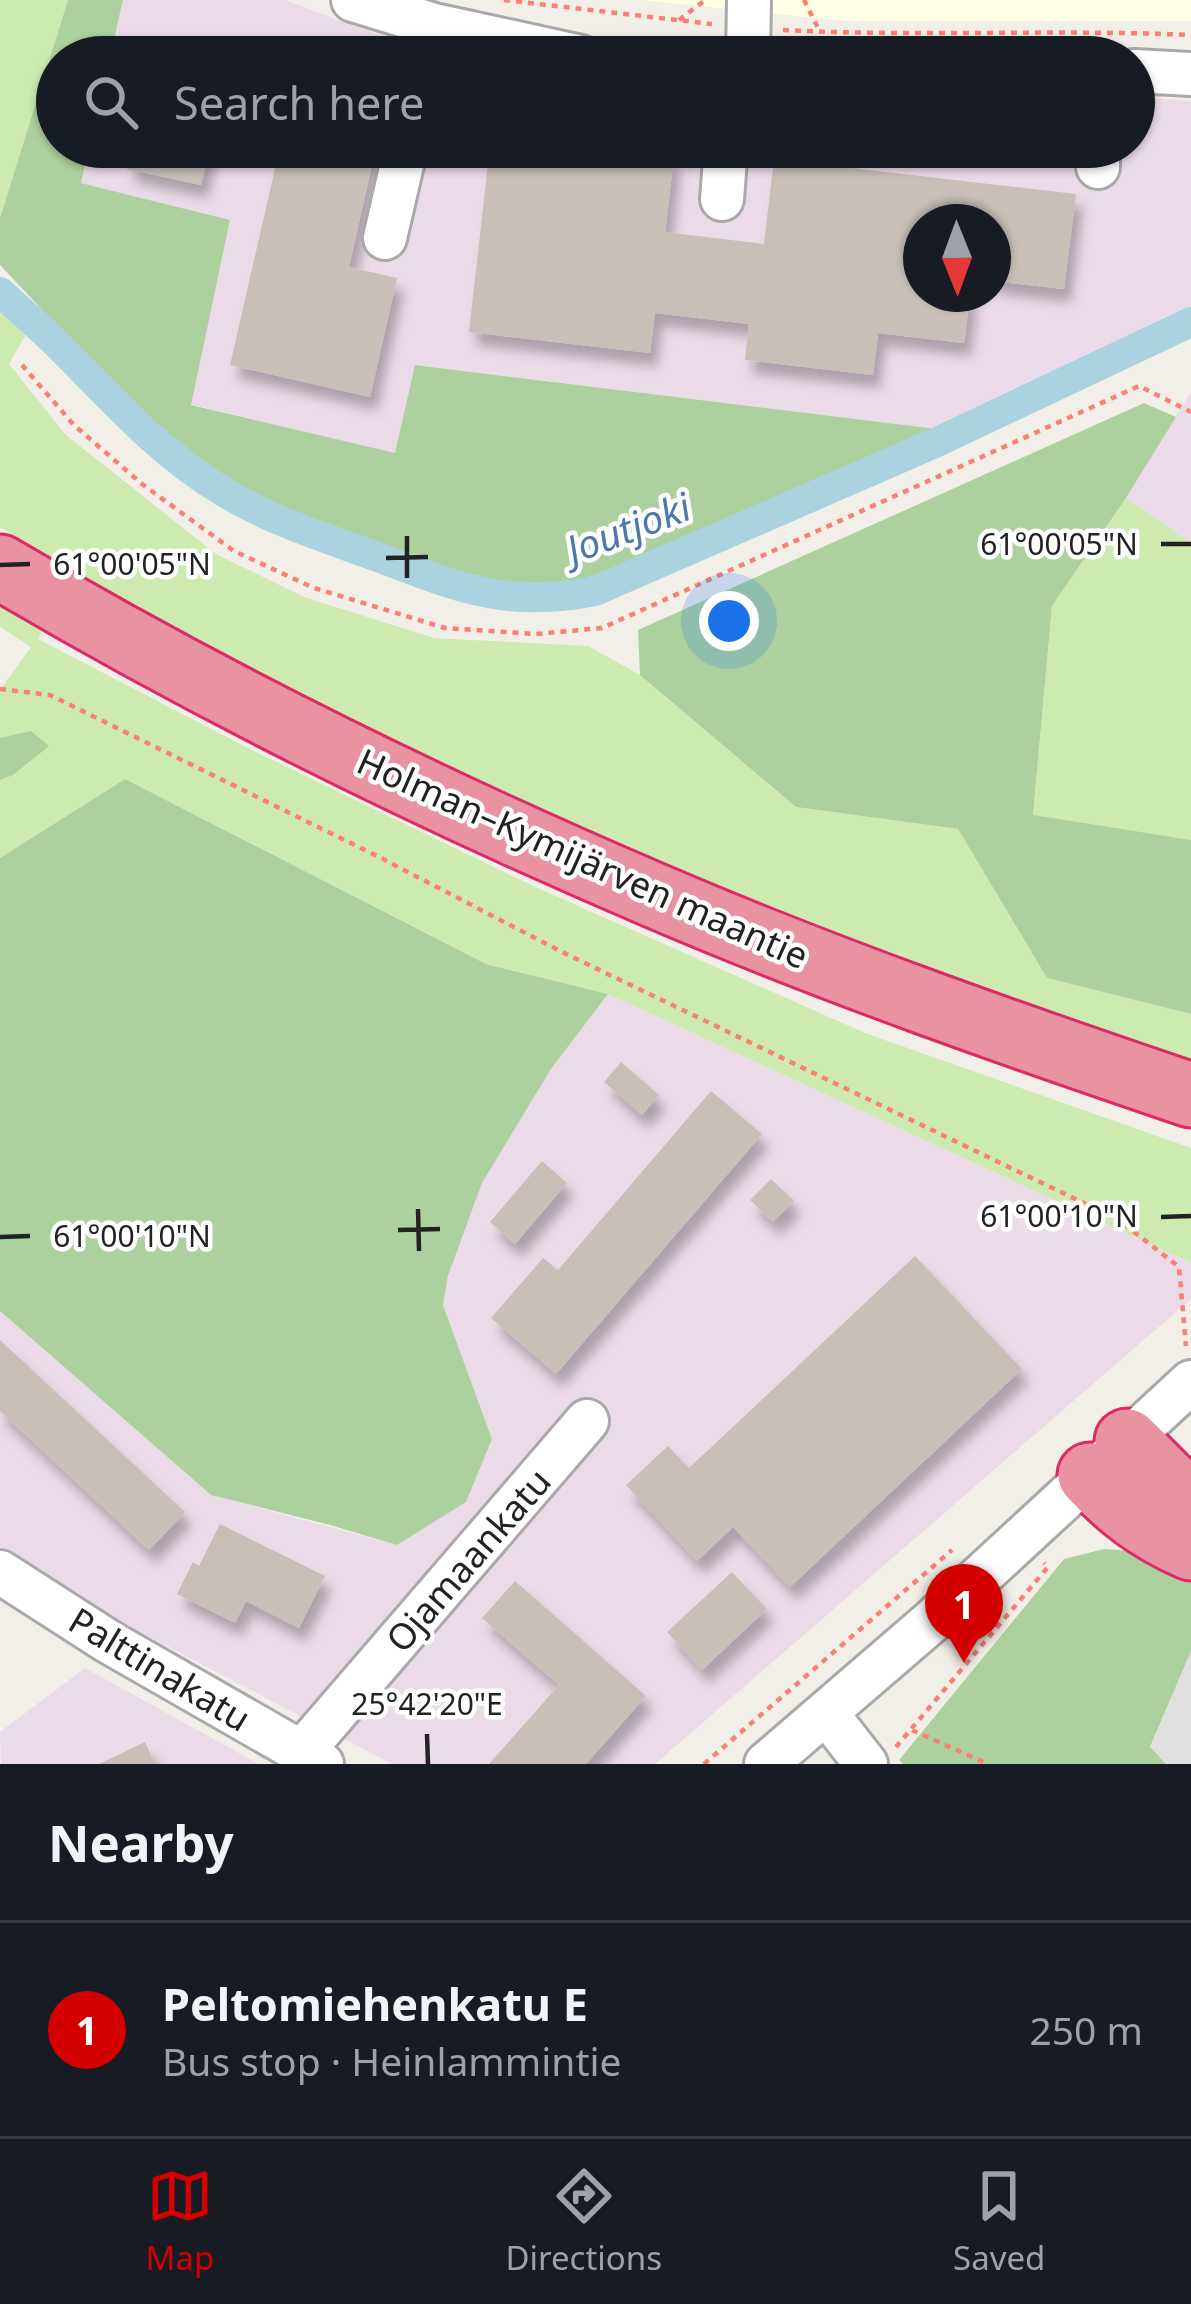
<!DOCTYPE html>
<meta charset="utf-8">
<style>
body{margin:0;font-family:"Noto Sans",sans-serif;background:#242831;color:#f1f3f6}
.compass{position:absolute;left:903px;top:204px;width:108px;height:108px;border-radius:50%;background:#171b24;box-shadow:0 3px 9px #0004;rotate:179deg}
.you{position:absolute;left:729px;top:621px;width:42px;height:42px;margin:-30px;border:9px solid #fff;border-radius:50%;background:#1a73e8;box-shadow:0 0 0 18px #1a73e833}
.badge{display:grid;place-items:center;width:78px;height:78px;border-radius:50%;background:#d40000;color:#fff;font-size:39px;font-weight:700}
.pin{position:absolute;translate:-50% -99px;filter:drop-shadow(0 3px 6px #0008)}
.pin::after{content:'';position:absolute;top:63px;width:42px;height:36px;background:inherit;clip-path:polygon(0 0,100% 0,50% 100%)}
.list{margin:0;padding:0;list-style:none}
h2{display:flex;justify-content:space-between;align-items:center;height:156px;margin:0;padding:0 48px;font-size:51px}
h2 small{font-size:39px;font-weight:400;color:#9ea1a6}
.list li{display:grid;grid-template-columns:78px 1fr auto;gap:36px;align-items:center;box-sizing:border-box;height:216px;padding:0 48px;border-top:3px solid #363941}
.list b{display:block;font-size:45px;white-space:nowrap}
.list p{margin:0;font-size:39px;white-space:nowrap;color:#9ea1a6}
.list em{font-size:39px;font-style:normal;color:#9ea1a6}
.icon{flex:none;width:66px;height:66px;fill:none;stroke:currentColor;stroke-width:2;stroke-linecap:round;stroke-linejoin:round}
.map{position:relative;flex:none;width:1191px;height:1764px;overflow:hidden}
.search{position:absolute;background:#171b24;box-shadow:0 3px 9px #0004;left:36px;right:36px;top:36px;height:132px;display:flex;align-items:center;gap:30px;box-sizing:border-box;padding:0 42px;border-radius:66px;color:#9ea1a6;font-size:45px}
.sheet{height:372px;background:#171b24}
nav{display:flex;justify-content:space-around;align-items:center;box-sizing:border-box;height:168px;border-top:3px solid #363941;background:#171b24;font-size:33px;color:#9ea1a6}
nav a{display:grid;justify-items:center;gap:6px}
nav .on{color:#d40000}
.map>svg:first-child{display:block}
.residential{fill:#e0dfdf}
.industrial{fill:#ebdbe8;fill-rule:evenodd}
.education{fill:#ffffe5}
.grass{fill:#cdebb0}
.forest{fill:#add19e}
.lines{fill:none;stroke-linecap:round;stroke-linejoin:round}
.canal{stroke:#aad3df;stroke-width:30}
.building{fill:#c7bfb8;filter:url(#shadow)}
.minor-casing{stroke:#a9a9a9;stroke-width:48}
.highway-casing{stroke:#dc2a67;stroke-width:69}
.path{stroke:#fa8072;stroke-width:4.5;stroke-dasharray:6 6;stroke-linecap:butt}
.minor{stroke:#fff;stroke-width:42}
.highway{stroke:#e892a2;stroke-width:63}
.ticks{fill:none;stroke:#222;stroke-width:4.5}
.labels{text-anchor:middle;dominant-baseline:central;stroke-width:9;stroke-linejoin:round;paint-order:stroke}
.street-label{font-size:36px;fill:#222;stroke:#fff}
.water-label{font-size:39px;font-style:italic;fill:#4a7aab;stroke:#fff}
.ticks-label{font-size:30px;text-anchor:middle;fill:#222;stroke:#fff;stroke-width:9;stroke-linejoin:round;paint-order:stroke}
</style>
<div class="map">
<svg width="1191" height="1764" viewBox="0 0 1191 1764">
<defs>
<filter id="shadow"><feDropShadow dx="7" dy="13" stdDeviation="6" flood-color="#0004"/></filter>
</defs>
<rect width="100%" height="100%" fill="#f2efe9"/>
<path class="residential" d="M1191 1651V1764H1166L1150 1748Z"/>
<path class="industrial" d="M123 0H285L390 39 472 57H110Z
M1134 97 1191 101V307L937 429 416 365 395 454 190 404 230 220 80 183 89 147H1134ZM921 222H993V294H921Z
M1191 392V543L1126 498Z
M608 994 1191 1263V1299L655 1764H392L43 1581 0 1546V1311L211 1495 397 1545 492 1439 443 1305 448 1276 482 1183 551 1069Z
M85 1668 259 1764H1L0 1732Z"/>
<path class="education" d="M641 0H1191V21H845Z"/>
<path class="grass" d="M0 0H68L0 218Z
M0 310 26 334 9 364 66 435 216 554 304 597 434 638 588 646 640 675 796 807 958 829 1047 978 1191 1014V1063L873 953 720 890 565 822 378 735 203 645 0 527Z
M1126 498 1191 543V840L1033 816 1052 606Z
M0 600 44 628 38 639 252 750 531 885 865 1033 1191 1148V1263L608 994 486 964 125 779 0 858V690L31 647 0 627Z"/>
<path class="forest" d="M68 0H123L110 57H57V147H89L81 183 230 220 191 405 395 453 415 365 937 429 607 571 572 583 502 586 463 575 276 506 220 474 133 406 0 265V218Z
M1144 403 1176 417 1126 498 1052 606 1033 815 1191 840V1014L1047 978 958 829 796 807 640 675 638 630Z
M31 731 49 746 13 775 0 780V738Z
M125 779 486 964 608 994 551 1069 482 1183 448 1276 443 1305 492 1439 466 1502 397 1545 330 1525 211 1495 0 1311V858Z
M1104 1549 1151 1552 1191 1569V1651L1150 1747 1166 1764H903L899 1760 1064 1559Z"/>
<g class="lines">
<path class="canal" d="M0 292C20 310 41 328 60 347 112 399 160 454 224 492 273 522 329 539 383 559 462 589 509 608 595 591L935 443 1191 322"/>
</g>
<path class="building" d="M132 147H210L201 185 127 169Z
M280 147H376L349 267 397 278 370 397 230 365Z
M490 147H593L674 156 665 232 764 244 774 159 1076 194 1064 289 993 281V222H921V294H970L964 343 878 333 873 375 745 360 749 324 655 313 650 353 469 332Z
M621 1062 659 1095 642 1115 604 1082Z
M711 1091 762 1134 556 1374 491 1318 543 1258 558 1270Z
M542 1161 567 1183 515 1244 490 1222Z
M771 1179 794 1201 773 1222 750 1200Z
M915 1256 1022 1369 790 1587 733 1527 697 1561 626 1485 668 1446 689 1468Z
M0 1340 185 1512 149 1550 0 1411Z
M220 1524 325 1576 299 1628 246 1601 235 1623 177 1594 193 1562 199 1566Z
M732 1572 767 1609 702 1670 667 1632Z
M515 1581 646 1696 586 1764H489L559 1685 482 1618Z
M145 1742 155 1764H99Z"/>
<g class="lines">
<g class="minor-casing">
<path id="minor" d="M353 0 434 25 581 57
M748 57 749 0
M1134 71 1191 74
M1098 147V167
M722 199 726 147
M385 238 406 147
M0 1572 109 1642 322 1764
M827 1714 866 1764
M301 1753 587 1421
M766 1764 932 1621 1191 1382"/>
</g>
<g class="highway-casing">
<path id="highway" d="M0 567C211 692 431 800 656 896 831 971 1011 1034 1191 1095
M1127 1441 1191 1505
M1090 1475C1120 1508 1150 1530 1191 1548"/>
</g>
<path class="path" d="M504 0 712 24
M804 0 820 32
M679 20 705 0
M783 30C919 37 1055 29 1191 35
M22 365 74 425 142 484 234 551 314 588 445 628 536 634 602 628 1139 386 1191 412
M0 689 50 695 379 857 560 951 1119 1220 1179 1267 1186 1346
M912 1730 988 1764
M896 1747 1048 1567 1044 1563
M704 1764 952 1550"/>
<use href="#minor" class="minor"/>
<use href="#highway" class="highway"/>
</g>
<path class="ticks" d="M407 536V578M1161 544H1191M386 558 428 557M0 565 30 564M418 1209 419 1251M1161 1217 1191 1216M398 1230 440 1229M0 1237 30 1236M427 1734 428 1764"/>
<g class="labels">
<g class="street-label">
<text transform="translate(583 858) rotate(24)">Holman–Kymijärven maantie</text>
<text transform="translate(468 1560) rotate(-49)">Ojamaankatu</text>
<text transform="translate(160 1669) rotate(31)">Palttinakatu</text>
</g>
<g class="water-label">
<text transform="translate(628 527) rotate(-21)">Joutjoki</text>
</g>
</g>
<g class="ticks-label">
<text x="1059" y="555">61°00'05"N</text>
<text x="132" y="575">61°00'05"N</text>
<text x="1059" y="1227">61°00'10"N</text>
<text x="132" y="1247">61°00'10"N</text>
<text x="427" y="1715">25°42'20"E</text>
</g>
</svg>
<svg class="compass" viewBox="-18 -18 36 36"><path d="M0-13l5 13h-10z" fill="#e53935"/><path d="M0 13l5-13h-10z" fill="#9ea1a6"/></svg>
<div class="you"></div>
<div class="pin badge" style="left:964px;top:1663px">1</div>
<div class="search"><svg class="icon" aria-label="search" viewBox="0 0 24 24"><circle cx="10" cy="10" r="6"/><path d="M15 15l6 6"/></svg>Search here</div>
</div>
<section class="sheet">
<h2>Nearby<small></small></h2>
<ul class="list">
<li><span class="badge">1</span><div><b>Peltomiehenkatu E</b><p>Bus stop · Heinlammintie</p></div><em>250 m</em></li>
</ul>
</section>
<nav>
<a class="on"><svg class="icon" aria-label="map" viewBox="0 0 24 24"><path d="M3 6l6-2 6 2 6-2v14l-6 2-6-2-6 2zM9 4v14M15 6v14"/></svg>Map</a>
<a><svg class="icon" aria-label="directions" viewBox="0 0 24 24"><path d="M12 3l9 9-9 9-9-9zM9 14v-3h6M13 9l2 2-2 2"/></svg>Directions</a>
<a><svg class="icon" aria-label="saved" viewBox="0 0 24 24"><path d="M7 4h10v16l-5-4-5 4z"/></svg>Saved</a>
</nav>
